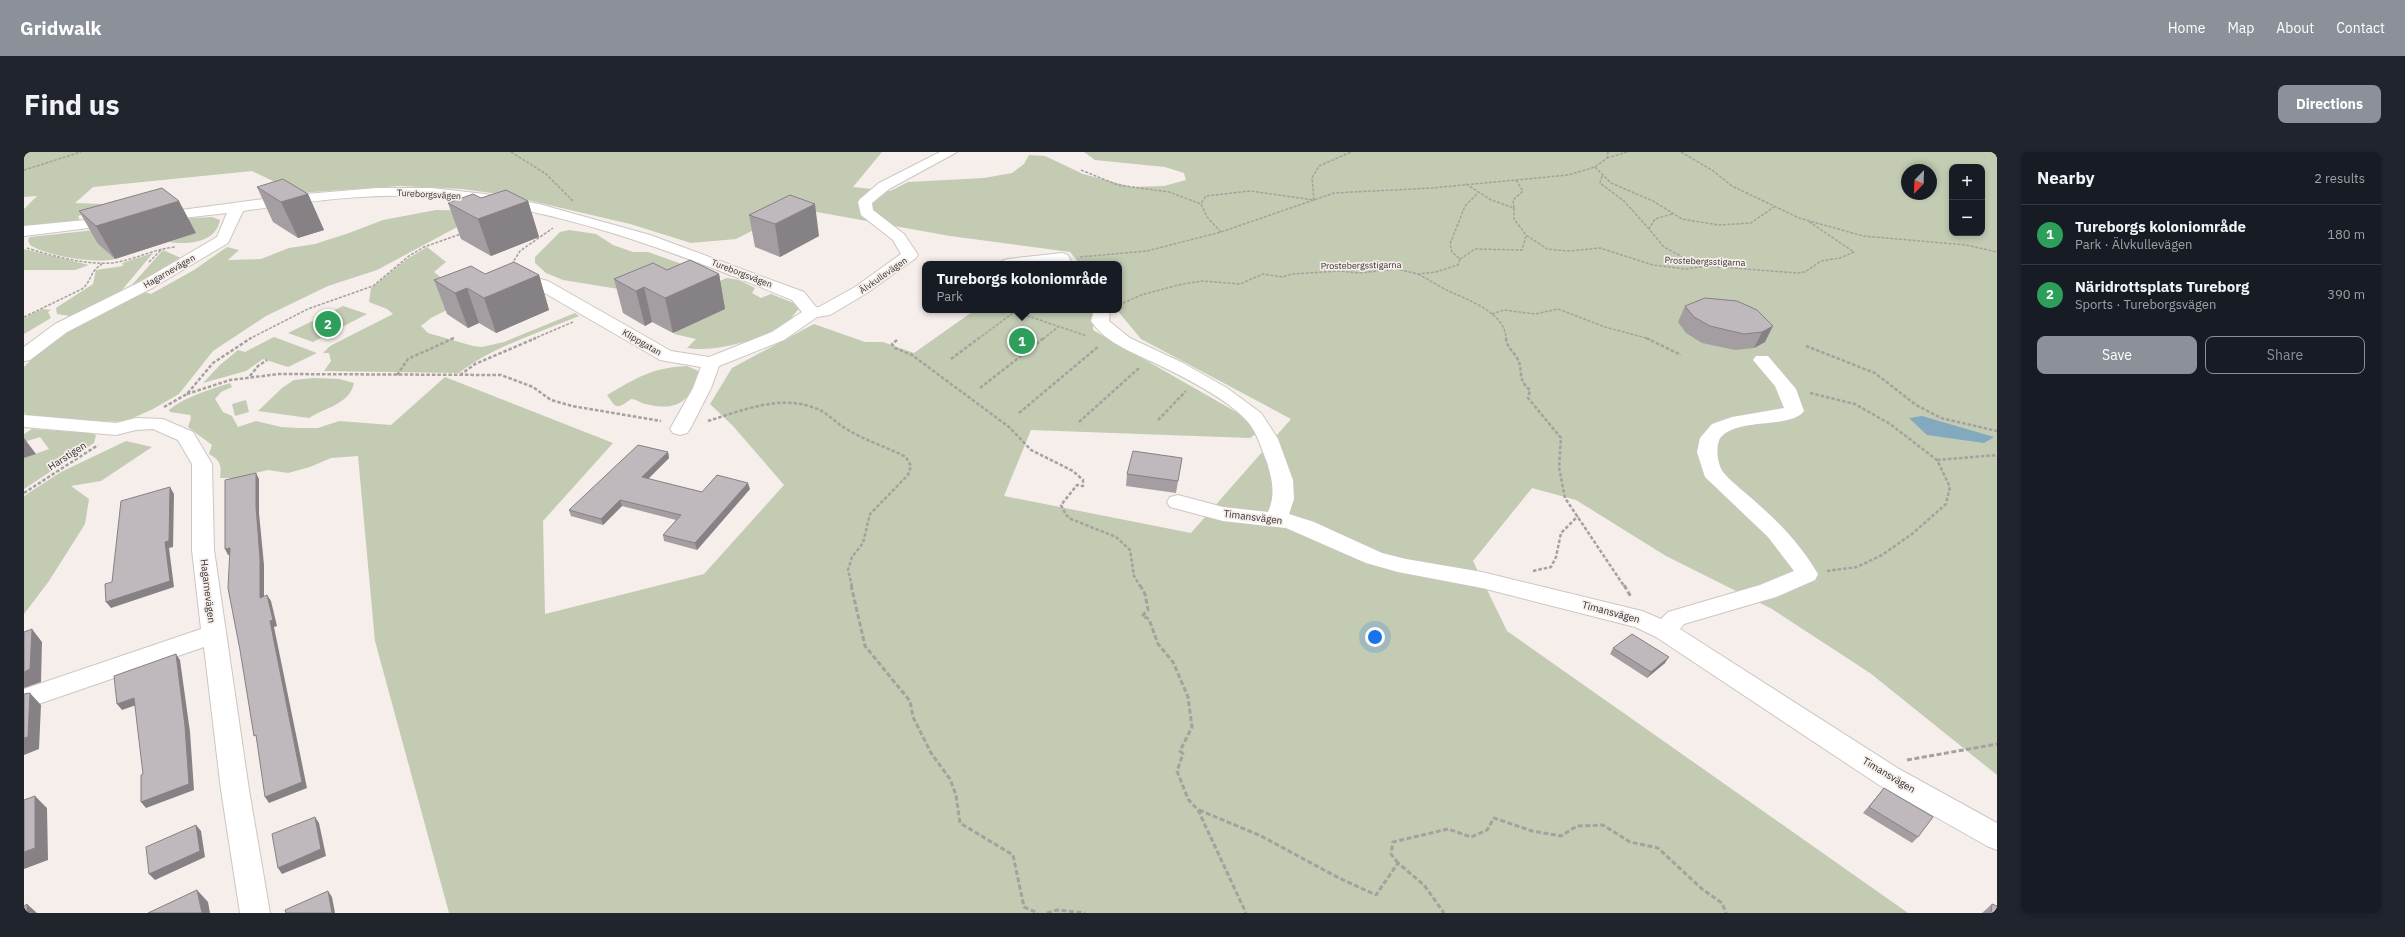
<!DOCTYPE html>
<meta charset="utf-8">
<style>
body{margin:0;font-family:"IBM Plex Sans",sans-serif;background:#20242c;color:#f1f3f6}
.controls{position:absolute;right:12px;top:12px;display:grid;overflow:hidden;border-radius:8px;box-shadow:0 2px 6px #0003}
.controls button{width:36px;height:36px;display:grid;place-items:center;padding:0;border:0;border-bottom:1px solid #363941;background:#171b24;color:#f1f3f6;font:20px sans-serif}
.compass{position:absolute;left:1877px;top:12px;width:36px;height:36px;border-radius:50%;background:#171b24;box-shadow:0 2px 6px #0003;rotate:203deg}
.you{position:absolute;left:1351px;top:485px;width:14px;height:14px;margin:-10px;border:3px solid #fff;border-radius:50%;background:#1a73e8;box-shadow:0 0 0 6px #1a73e833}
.badge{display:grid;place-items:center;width:26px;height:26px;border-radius:50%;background:#8c9099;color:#fff;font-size:13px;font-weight:700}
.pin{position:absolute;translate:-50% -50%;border:2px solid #fff;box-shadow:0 1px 4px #0006}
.popup{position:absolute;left:898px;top:109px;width:200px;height:52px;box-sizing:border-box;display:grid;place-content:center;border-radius:8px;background:#171b24;filter:drop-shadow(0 1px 3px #0005);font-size:13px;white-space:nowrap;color:#9ea1a6}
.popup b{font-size:15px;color:#f1f3f6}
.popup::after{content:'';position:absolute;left:50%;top:100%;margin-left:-8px;border:8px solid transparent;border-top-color:#171b24}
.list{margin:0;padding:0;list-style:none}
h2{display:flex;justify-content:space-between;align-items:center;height:52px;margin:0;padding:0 16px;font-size:17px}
h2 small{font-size:13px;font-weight:400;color:#9ea1a6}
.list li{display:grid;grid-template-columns:26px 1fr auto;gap:12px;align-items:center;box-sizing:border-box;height:60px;padding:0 16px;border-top:1px solid #363941}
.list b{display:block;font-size:15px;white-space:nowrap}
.list p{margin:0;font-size:13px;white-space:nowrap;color:#9ea1a6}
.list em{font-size:13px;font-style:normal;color:#9ea1a6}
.actions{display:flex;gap:8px;padding:12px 16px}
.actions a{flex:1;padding:9px 0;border:1px solid #8c9099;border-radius:8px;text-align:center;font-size:14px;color:#8c9099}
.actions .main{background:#8c9099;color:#fff}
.map{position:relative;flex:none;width:1973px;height:761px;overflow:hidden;border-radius:8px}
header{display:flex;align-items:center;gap:24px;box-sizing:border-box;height:56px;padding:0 20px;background:#8c9099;color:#fff}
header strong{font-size:19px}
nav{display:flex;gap:22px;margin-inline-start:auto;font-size:14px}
.intro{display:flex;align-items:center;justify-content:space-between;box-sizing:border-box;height:96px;padding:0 24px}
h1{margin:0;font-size:28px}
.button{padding:10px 18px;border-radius:8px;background:#8c9099;color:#fff;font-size:14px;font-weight:700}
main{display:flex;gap:24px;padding:0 24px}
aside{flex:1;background:#171b24;border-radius:8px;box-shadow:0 2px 6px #0003}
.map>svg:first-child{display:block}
.green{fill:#c3cbb3;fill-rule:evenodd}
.water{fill:#82a9be}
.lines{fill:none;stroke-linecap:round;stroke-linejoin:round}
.minor-casing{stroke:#cdc6c1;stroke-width:2}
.path-far2{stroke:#a6a19e;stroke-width:1.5;stroke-dasharray:3 1.5;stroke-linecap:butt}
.path-far1{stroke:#a6a19e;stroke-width:2.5;stroke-dasharray:3.5 2;stroke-linecap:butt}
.path{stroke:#a6a19e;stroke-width:3;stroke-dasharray:5 2.5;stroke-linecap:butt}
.minor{fill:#fff;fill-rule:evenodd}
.wall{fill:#a49ea2}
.shaded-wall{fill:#868184}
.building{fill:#bfb8bc;stroke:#868184}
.labels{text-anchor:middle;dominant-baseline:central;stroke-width:3.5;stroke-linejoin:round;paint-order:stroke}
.far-street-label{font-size:9px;fill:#33302e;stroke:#f5eeea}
.street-label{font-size:10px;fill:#33302e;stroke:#f5eeea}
</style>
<header>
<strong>Gridwalk</strong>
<nav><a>Home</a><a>Map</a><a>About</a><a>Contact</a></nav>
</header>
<div class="intro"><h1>Find us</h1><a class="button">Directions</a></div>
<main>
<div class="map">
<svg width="1973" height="761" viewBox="0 0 1973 761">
<rect width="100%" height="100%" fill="#f5eeea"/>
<path class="green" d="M0 0H858L829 35 866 39 884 30 960 26 988 21 1000 12 1005 3 1021 4 1059 22 1108 35 1140 34 1162 28 1160 21 1141 15 1071 8 1060 0H1973V623L1846 521 1748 457 1642 404 1552 348 1508 336 1449 409 1483 479 1884 761H425L351 489 334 304 307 306 286 315 264 321 244 318 210 326H196C198 313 196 308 185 302L188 293 164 275 167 266 166 263 146 260 145 258C162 244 185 238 206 231L208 235 197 240 191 247 199 260 208 264 214 275 232 269 257 275 275 276H294L315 269 367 273 421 225 589 291 519 369 521 462 680 422 760 333 709 274 686 252 708 216 790 172 841 190H859L890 201 951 158H1069V178L1240 276 1226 286 1007 278 980 344 1167 381 1267 267 1117 187 1093 158H1095V112H1056L1046 100 926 84 793 60H765L712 87 667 91 606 72 482 43 438 37 376 34 274 41 228 19 69 35 51 51 79 52 74 58 54 64 56 69 0 75V57L13 44 0 45ZM1928 15H1958V81H1928ZM1883 18H1907V42H1883Z
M412 58 463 59 353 118 304 134 242 164 189 199 155 242 129 257 100 270 10 266 0 261V215L19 196 47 174 117 139 127 142 170 118 203 95 215 98 204 108 237 107 265 96 291 92 325 81 359 68Z
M188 65 196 68C192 91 163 93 145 90L172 81 154 67Z
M71 78 74 92 91 107C71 112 23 104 6 93L4 88 6 85Z
M545 78 572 82 589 93 609 100H624L672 117 613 140 539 128 522 121 511 111V105L536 80Z
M403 95 422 110 410 120 419 127 423 158 407 166 397 174 404 181 449 194 458 195 480 190 551 161 555 164C515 181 470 194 435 221L300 219 307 209 305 201H299L306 194 369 162 363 157 345 150 347 136 383 107Z
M0 97 65 113 51 118H0Z
M139 98 157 106 106 135Z
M129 101 98 138 46 164 33 162 32 156 69 132 72 118 99 114 98 111Z
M703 126 715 128 731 136 728 141 737 146 747 142 772 152 775 157C770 161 768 167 763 171 738 187 692 201 663 196L672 187 650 182 690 131Z
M319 154 343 162 289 190 264 181Z
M18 157 27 158 24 160 27 166 0 182V166Z
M250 185 293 201 264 215 239 207 222 219 179 231 196 213 214 198 221 200Z
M663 214 679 221C663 249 656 260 621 252 616 251 613 247 607 247 591 259 592 255 583 243 613 226 626 216 663 214Z
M289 226 315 227 330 231C326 252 300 256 285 266L234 259 258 236 270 228Z
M222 248 225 260 211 264 208 252Z
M8 277 65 281 72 283 70 291 0 337V306L25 297 16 285 0 290V282Z
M102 289 128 295 77 329 47 334 65 347 61 372 25 429 0 462V344L37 320Z"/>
<path class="water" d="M1898 264 1970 285 1960 291 1903 283 1885 266Z"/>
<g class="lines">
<g class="minor-casing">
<path id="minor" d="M916 0H933L865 37 848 51 849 58 880 82 894 103 892 106 843 141 806 163 793 165 760 188 695 214 687 236 666 277 663 281 656 283 649 281 646 277 669 236 677 215 636 208 512 136 491 130 489 127 491 124 497 122 524 129 647 199 685 205 748 180 778 160 768 148C652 100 535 55 409 45 345 40 281 50 219 59L204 91 130 135 43 180 6 208 0 209V195L31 172 118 129 193 85 203 61 132 69 125 65 127 62 270 43 353 36H407L461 42 515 52 626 83 780 140 792 155H795L831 135 877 102 869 88 837 63 834 50 836 47 855 31Z
M92 65 99 69 97 72 0 84V74Z
M1038 101 1044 103 1048 112H976L978 109 984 107Z
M1070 158H1086L1085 169 1106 186 1159 211 1203 236 1237 261 1254 287 1269 328 1270 347 1265 362 1290 370 1358 401 1382 407 1458 420 1618 459 1637 467 1644 460 1736 433 1770 419 1744 385 1681 325 1673 300 1676 286 1688 272 1708 265 1760 256 1751 234 1729 208 1732 204H1744L1772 237 1780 259C1767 277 1715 265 1697 285 1691 292 1693 312 1699 320 1709 332 1724 342 1735 353 1758 373 1778 395 1794 422L1791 428 1752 445 1660 472 1656 477 1875 617 1973 671V698L1963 694 1855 633 1632 485 1611 475 1458 436 1374 420 1342 411 1262 376 1199 369 1146 355 1143 350 1146 345 1154 343 1199 355 1244 360C1252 342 1248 328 1243 310 1238 298 1234 284 1227 274 1209 248 1150 220 1122 207 1101 197 1081 189 1067 169Z
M0 263 92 271 112 266 139 267 169 280 188 312 190 398 225 638 246 761H216L197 638 180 495 0 557V537L177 477 168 398V312L154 288 129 277 112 278 92 283 0 275Z"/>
</g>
<path class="path-far2" d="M487 0 522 22 549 49
M1657 0 1688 18 1708 34 1775 66 1839 84 1942 93 1973 100
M1583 6 1603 0
M1571 15 1587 31 1629 49 1658 67 1694 73 1727 71 1750 55
M0 18 57 0
M1057 18 1094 33 1145 40 1177 52
M1578 24 1576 31 1600 49 1625 77
M1442 32 1467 48 1490 56V67L1502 83 1523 97 1545 99 1576 96 1629 113 1662 117 1684 114 1773 121 1781 120 1797 109 1816 106 1830 100 1784 69
M1490 56 1489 48 1499 39 1492 28
M1648 62 1631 67 1625 77 1640 95 1677 115
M1197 80 1183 65 1177 52 1182 44 1226 39 1290 48 1288 26 1295 14 1327 0
M3 96C28 104 68 115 94 110 114 106 131 97 151 95
M1056 105 1123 99 1197 80 1310 41 1408 36 1544 23 1571 15 1583 6 1584 0
M1436 107 1451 97 1498 98 1502 84
M125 110 138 97
M491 112 489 110 496 99 529 76
M1394 122C1406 128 1417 136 1429 141 1447 149 1482 162 1482 187
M1095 153 1117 143 1158 132 1179 129 1216 132 1239 122 1258 125 1268 122 1316 119 1335 121 1373 117 1394 122 1412 120 1434 113 1436 107 1428 100 1426 92 1441 54 1454 41
M986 158 1063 184
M1468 162 1480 158 1511 162 1534 157 1581 175 1626 187
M0 165 58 137C68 129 65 120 78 112
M225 187 284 157 349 134 385 104 400 95 437 82
M428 187 430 186
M509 187 549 170
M954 187 993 158
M1019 187 1034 175"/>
<path class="path-far1" d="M1482 186C1482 194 1489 199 1493 206 1500 217 1492 227 1506 238L1504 246 1537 286 1535 315 1541 346 1600 434
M1622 186 1657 203
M873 188 868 192 871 196 888 203 985 275 1007 298 1049 319 1059 328V334L1053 333 1037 353 1042 363 1047 367 1092 385 1106 398 1110 424 1116 434
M1782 194 1851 221 1892 253 1917 266 1973 279
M927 207 955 186
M373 223 384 207 430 186
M436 223 451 212 512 186
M226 224 234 214 243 208
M956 236 1020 186
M1786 241 1831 252 1866 272 1913 308 1926 335 1922 352 1888 382 1858 403 1833 415 1803 419
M163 242 206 228 255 222 477 223 509 235 527 248 548 254 637 269
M140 255 163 242 189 211 227 186
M995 261 1075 194
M1134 268 1162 239
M684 269C716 259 755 243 788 255 803 259 811 271 824 278 842 289 863 295 882 305L887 314 884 323 846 362 839 391 828 405 824 418 828 434
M1055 270 1115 216
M1913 308 1973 303
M0 341 74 293
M1509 419 1527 415 1532 405 1537 381 1554 364"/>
<path class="path" d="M827 433 841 494 886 549 889 565 907 601 926 627 932 643 936 671 989 703 1000 755 1014 761
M1116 433 1121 442 1124 458 1118 464 1125 467 1134 492 1149 510 1164 545 1168 575 1156 599 1159 602 1153 619 1164 647 1174 658 1222 761
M1600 433 1607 445
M1883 608 1973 592
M1175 658 1237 684 1315 726 1352 743 1374 711 1400 733 1420 761
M1374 711 1367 702 1369 690 1424 677 1447 685 1463 678 1470 666 1508 679 1537 684 1553 674 1579 673 1606 690 1634 696 1678 737 1698 751 1702 761
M1023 761 1033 758 1061 761"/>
<use href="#minor" class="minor"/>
</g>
<path class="wall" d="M233 35 284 42 300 78 274 86 249 70Z
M457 46 504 49 515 85 467 104 437 87 424 51Z
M55 59 172 81 91 107 74 92Z
M725 63 795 84 756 105 731 95Z
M643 118 695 122 701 157 649 181 628 170 621 174 599 161 590 127Z
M515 123 525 158 472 181 455 171 444 176 423 162 410 128Z
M1661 154 1733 158 1741 190 1730 196 1711 198 1678 191 1662 181 1654 170Z
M644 300 645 306 624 327 678 340 726 337 673 398 640 389 639 383 652 368 598 354 579 373 547 364 545 358Z
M1158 306 1152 341 1102 334 1103 322Z
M1589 496 1641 511 1623 526 1586 502Z
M1860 636 1894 685 1888 691 1839 661Z
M1968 752 1973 761H1958Z"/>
<path class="shaded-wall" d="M284 42 300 78 274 86 257 50Z
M155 49 172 81 91 107 72 74Z
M504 49 515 85 467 104 454 67Z
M791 52 795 84 756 105 751 72Z
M695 122 701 157 649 181 641 146Z
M515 123 525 158 472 181 460 146Z
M620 135 628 170 621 174 612 139Z
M443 136 455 171 444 176 431 141Z
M1749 174 1741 190 1730 196 1738 180Z
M0 286 12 302 0 306Z
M644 300 645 306 620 331 618 325Z
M232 321 235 327V361L240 413V452L236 446 232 355Z
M724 331 726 337 673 398 671 391Z
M146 335 150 342 149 395 145 396 150 435 87 456 82 450 141 390Z
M596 348 598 354 579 373 577 367Z
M206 396 209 402 204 403 201 397Z
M243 443 247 449 253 474 250 475 283 636 245 651 241 645 246 469Z
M8 477 18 490 17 530 0 536V520Z
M152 502 156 508 166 580 170 638 122 656 117 650Z
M1645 505 1641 511 1623 526 1627 520Z
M6 541 17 553 15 597 0 603V586Z
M110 546 115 552 98 558 93 552Z
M11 644 23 656 24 708 0 717V700Z
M291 665 295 671 302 704 258 722 254 716Z
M172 673 177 679 181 705 131 728 125 722Z
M173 738 184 750 186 761H178Z
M304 739 308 745 311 761H308Z
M3 752 13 761H3Z"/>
<path class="building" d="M259 27 284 42 257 50 233 35Z
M138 36 155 49 72 74 55 59Z
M482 38 504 49 454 67 424 51 449 42 457 46Z
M766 43 791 52 751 72 725 63Z
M666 108 695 122 641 146 620 135 612 139 590 127 629 111 643 118Z
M490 110 515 123 460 146 443 136 431 141 410 128 447 114 461 122Z
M1681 146 1713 149 1733 158 1749 174 1738 180 1720 182 1686 174 1670 165 1661 154Z
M614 293 644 300 618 325 678 340 693 323 724 331 671 391 639 383 657 363 596 348 577 367 545 358Z
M1109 299 1158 306 1154 329 1103 322Z
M232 321V355L236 406V446L243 443 249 468 246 469 278 630 241 645 232 583 230 584 216 498 204 436 206 396 201 397V328Z
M146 335 145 389 141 390 146 429 82 450 81 432 88 430 97 349Z
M8 477 6 517 0 520V480Z
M1608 482 1645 505 1627 520 1589 496Z
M152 502 161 574 165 632 117 650V623L119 622 110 546 93 552 90 524Z
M6 541 4 585 0 586V542Z
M1860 636 1909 665 1894 685 1845 655Z
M11 644V696L0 700V648Z
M291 665 297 697 254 716 248 682Z
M172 673 176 699 125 722 122 695Z
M173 738 178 761H124Z
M304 739 308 761H262L261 758Z
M3 752V761H0V754Z
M1968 752 1973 754V761H1967Z"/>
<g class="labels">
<g class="far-street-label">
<text transform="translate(405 42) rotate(3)">Tureborgsvägen</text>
<text transform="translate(1681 109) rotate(2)">Prostebergsstigarna</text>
<text transform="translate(1337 113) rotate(-1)">Prostebergsstigarna</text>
<text transform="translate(145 119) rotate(-30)">Hagarnevägen</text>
<text transform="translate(718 121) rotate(21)">Tureborgsvägen</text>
<text transform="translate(859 123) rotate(-35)">Älvkullevägen</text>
<text transform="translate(618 190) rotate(30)">Klippgatan</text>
</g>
<g class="street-label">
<text transform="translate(43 304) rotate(-33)">Harstigen</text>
<text transform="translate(1229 365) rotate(7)">Timansvägen</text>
<text transform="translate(184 439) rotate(83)">Hagarnevägen</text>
<text transform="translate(1587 460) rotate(15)">Timansvägen</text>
<text transform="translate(1865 623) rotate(31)">Timansvägen</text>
</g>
</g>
</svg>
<div class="controls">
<button>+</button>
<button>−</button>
</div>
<svg class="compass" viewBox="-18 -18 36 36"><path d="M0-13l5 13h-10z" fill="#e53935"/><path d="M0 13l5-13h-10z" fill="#9ea1a6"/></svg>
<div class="you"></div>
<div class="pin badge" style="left:998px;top:189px;background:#2e9e5b">1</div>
<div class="popup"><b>Tureborgs koloniområde</b>Park</div>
<div class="pin badge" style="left:304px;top:172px;background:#2e9e5b">2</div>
</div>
<aside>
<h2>Nearby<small>2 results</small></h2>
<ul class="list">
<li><span class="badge" style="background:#2e9e5b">1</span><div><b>Tureborgs koloniområde</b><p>Park · Älvkullevägen</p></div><em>180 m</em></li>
<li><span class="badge" style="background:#2e9e5b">2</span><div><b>Näridrottsplats Tureborg</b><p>Sports · Tureborgsvägen</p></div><em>390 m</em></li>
</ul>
<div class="actions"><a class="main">Save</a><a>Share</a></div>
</aside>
</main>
